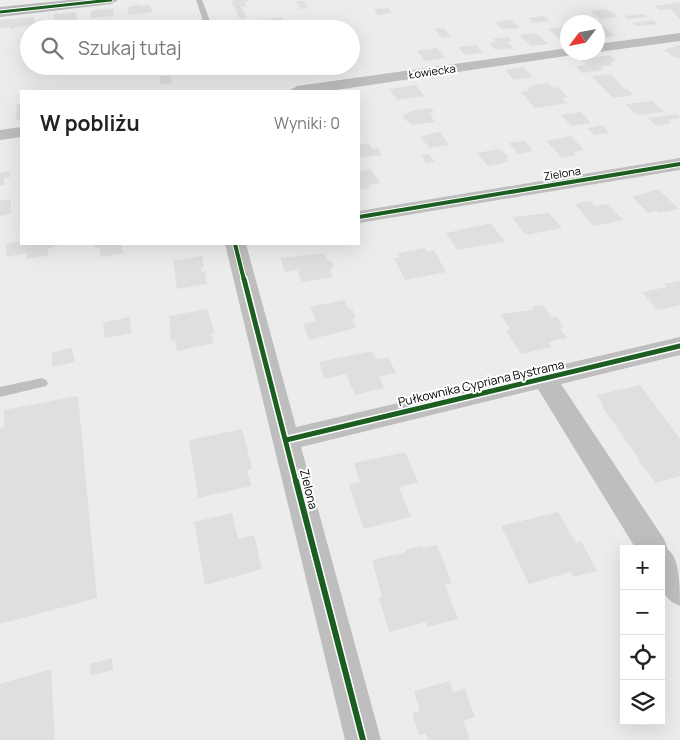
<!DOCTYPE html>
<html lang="pl">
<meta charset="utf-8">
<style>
body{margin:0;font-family:Manrope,sans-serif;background:#f2f2f2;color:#222}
.controls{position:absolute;right:15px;bottom:15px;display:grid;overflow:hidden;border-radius:0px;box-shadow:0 5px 20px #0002}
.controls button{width:45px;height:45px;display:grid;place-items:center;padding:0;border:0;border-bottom:1px solid #e0e0e0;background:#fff;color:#222;font:25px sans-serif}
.compass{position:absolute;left:560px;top:15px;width:45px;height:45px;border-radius:50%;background:#fff;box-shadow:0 5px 20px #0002;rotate:238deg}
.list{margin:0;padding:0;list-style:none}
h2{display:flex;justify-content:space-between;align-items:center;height:65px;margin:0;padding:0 20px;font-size:21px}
h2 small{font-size:16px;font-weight:400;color:#767676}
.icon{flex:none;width:28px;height:28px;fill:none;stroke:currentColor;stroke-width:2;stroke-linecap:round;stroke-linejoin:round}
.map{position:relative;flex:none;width:680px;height:740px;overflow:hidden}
.search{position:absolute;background:#fff;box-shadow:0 5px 20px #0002;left:20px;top:20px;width:340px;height:55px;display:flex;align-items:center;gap:12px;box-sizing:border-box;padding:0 18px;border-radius:28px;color:#767676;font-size:19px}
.panel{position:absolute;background:#fff;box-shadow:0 5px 20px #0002;left:20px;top:90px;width:340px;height:155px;border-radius:0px}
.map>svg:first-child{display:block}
.green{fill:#ececec;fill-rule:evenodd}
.building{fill:#dfdfdf}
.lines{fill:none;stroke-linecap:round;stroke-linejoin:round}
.lane{fill:#bebebe;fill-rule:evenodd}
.street{fill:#bebebe;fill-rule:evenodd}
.secondary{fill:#b8b8b8;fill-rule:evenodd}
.cycleway-far3-casing{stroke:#fff;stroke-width:5}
.cycleway-far2-casing{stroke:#fff;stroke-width:6}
.cycleway-far1-casing{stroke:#fff;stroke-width:8}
.cycleway-casing{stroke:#fff;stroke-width:9}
.cycleway-far3{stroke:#1b5e20;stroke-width:3}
.cycleway-far2{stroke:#1b5e20;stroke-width:4}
.cycleway-far1{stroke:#1b5e20;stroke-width:5}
.cycleway{stroke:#1b5e20;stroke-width:6}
.labels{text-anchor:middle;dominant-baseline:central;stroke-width:4;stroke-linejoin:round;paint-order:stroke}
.far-street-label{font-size:11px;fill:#000;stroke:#fff}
.street-label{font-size:12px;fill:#000;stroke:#fff}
</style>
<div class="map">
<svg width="680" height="740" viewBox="0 0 680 740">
<rect width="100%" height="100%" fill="#fff"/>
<path class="green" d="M0 0H680V740H0ZM568 22H598V52H568ZM29 29H351V66H29ZM21 91H359V244H21ZM624 549H661V721H624Z"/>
<path class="building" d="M236 0H252L245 2 247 6 241 7 247 18 240 19 231 1Z
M296 1H304L308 8 300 9Z
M680 2V19L670 9 660 10 654 6Z
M140 4 141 6 150 5 152 12 129 15 127 7Z
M114 8 113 16 90 18 92 10Z
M388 8 392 13 378 15 374 9Z
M606 9 618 17 601 19 590 11Z
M76 12 77 21 57 23V19H54V14Z
M644 14 648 17 628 19 623 16Z
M544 16 550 21 533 23 528 18Z
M34 17 35 24 10 29V27L0 28V20Z
M282 17 285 28 248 27V22Z
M511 19 520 28 502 29 495 22Z
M653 20 657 24 637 26 632 23Z
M603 26 615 36 598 39V27Z
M568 27V40H561L548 29Z
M443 28 451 37 442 38 434 29Z
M536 33 548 44 531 46 519 35Z
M508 37 512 41 507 42 513 48 496 50 488 43 495 42 493 39Z
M476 45 483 53 465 55 458 47Z
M680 45V58H675L664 50Z
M437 48 446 58 425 61 417 51Z
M585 55 589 58 610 55 616 61 609 62 613 65 600 67 603 70 582 73 576 66 587 65 577 56Z
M313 66H342L344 69 317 73Z
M523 67 533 77 514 80 505 70Z
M611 74 624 89H627L634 95 613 98 591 76Z
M170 75 172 84 161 85 159 76Z
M548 83 553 88 558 87 568 97 562 98 567 103 535 108 521 92 529 91 527 89 532 88 529 86Z
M416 85 424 96 397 100 389 89Z
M652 101 664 112 637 115 625 104Z
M17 104H21V120H16Z
M431 108 434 112 429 113 435 122 412 125 402 117 405 116 404 114 416 110Z
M581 112 591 123 571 126 561 115Z
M678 114 680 118 668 120 672 123 657 126 648 118Z
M602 125 610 133 595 135 587 128Z
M440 132 449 145 429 148 420 136Z
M571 136 584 150 573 152 576 155 562 158 546 141Z
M525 141 533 151 518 154 509 143Z
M369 143 372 149 378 148 382 155 359 158V145Z
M499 149 509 157 505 158 508 162 488 166 477 153Z
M429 154 435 162 426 163 421 155Z
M371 169 380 183 368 185 370 188 359 190V171Z
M10 171V177L4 178V185H0V173Z
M658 189 679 209 659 213 656 211 648 213 632 197Z
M11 199V214L0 216V201Z
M590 201 595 206 608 204 623 220 593 226 575 204Z
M549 213 562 228 526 235 512 217Z
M491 223 505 242 457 250 446 233Z
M21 241V244L59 245 48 249V255L27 259V253L6 257V244Z
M95 244H121L123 253 101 257 99 247 95 248Z
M425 248 427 252 434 250 446 272 405 280 394 258 400 257 398 253Z
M324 253 327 260 332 261 334 267 330 270 333 277 302 282 297 270 285 272 280 258Z
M202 256 204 267H201L202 272 205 271 207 284 177 289 173 261Z
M680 281V305L657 310 642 292 667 287 664 284Z
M344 300 348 308 353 310 355 317 352 320 356 328 309 340 303 324 316 321 310 307Z
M543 305 552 317 556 316 564 327 560 328 567 338 548 342 552 347 521 354 506 330 510 329 500 314 534 310 532 307Z
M207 309 215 333H211L214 343 177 351 175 340 171 341 169 316Z
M129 317 132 333 105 338 103 323Z
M72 348 75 362 52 367V352Z
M372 351 376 359 388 357 396 373 379 377 384 388 355 395 346 374 324 379 319 362Z
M640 385 680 439V476L656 483 637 459H639L601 405H603L597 395Z
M78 396 97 598 0 624V429L4 428V410Z
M242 429 252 468 247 470 251 486 198 498 189 440Z
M405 452 418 482 399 487 411 517 364 529 349 485 360 482 354 463Z
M558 512 576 543 581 541 597 571 573 577 570 572 529 584 501 526Z
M232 513 238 539 254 535 262 569 205 585 194 522Z
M437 545 452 583 445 585 458 619 427 627 426 622 389 632 379 598 382 597 372 560 406 552 405 550 422 546V548Z
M112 658 113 670 91 676 90 664Z
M51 669 55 740H0V684Z
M450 681 453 692 465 689 475 717 463 721 470 740H428L426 733 419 735 412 713 420 711 414 691Z"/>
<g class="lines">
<path class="lane" d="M196 0H202L213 29H206Z
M42 378 46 380 48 383 46 386 0 397V387Z"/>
<path class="street" d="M680 33V41L598 52V44Z
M568 48V52H575L573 55 329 91H289L297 86Z
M21 127V137L0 140V130Z
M680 158V170L359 223V211Z
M225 244H246L296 427 680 337V355L561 384 664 539 668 550C680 557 680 590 680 606 654 596 661 572 661 549H636L538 389 301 447 381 740H345Z"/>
<path class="secondary" d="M69 0H118L111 4 0 17V7Z"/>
<g class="cycleway-far3-casing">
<path id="cycleway-far3" d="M0 12 111 0"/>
</g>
<g class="cycleway-far2-casing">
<path id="cycleway-far2" d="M359 217 680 164
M235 244 244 280"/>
</g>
<g class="cycleway-far1-casing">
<path id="cycleway-far1" d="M244 279 296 482
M286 440 680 346"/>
</g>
<g class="cycleway-casing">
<path id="cycleway" d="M296 481 363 740"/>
</g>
<use href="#cycleway-far3" class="cycleway-far3"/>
<use href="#cycleway-far2" class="cycleway-far2"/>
<use href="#cycleway-far1" class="cycleway-far1"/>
<use href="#cycleway" class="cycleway"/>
</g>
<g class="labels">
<g class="far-street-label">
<text transform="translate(432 71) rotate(-8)">Łowiecka</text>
<text transform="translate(562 173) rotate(-9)">Zielona</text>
</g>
<g class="street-label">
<text transform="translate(481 383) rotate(-13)">Pułkownika Cypriana Bystrama</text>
<text transform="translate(309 489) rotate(76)">Zielona</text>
</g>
</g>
</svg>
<div class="controls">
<button>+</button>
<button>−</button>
<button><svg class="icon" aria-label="locate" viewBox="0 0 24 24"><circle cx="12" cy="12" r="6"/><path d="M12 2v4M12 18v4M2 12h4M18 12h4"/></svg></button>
<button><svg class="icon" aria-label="layers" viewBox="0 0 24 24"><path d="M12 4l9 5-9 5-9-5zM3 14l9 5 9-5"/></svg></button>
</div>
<svg class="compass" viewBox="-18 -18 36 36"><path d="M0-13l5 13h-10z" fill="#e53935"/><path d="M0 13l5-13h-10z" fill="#767676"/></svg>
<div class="search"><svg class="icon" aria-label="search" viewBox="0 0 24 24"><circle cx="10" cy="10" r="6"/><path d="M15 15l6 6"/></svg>Szukaj tutaj</div>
<section class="panel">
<h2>W pobliżu<small>Wyniki: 0</small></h2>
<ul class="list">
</ul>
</section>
</div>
